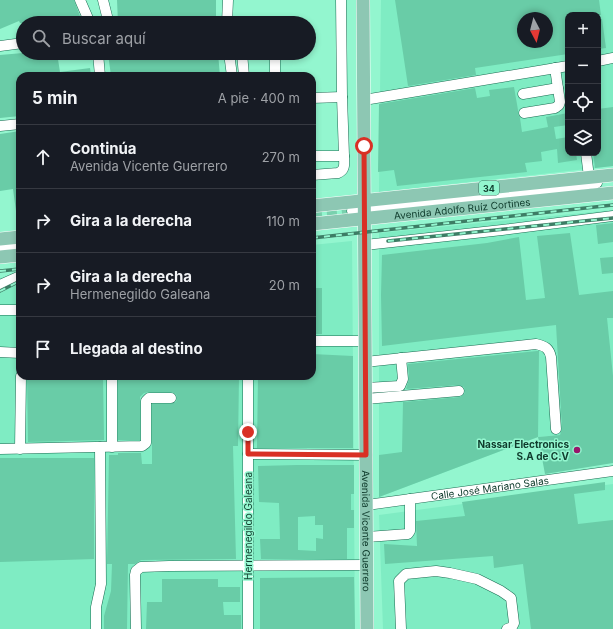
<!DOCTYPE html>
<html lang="es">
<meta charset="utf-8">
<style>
body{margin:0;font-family:Inter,sans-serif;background:#242831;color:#f1f3f6}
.controls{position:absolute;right:12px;top:12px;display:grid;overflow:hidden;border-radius:8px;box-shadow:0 2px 6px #0003}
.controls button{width:36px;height:36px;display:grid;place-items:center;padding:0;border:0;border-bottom:1px solid #363941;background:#171b24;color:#f1f3f6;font:20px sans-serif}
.compass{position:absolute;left:517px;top:12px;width:36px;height:36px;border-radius:50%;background:#171b24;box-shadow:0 2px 6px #0003;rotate:173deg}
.stop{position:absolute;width:12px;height:12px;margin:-9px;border:3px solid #d93025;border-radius:50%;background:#fff}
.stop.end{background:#d93025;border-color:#fff;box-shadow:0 1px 4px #0008}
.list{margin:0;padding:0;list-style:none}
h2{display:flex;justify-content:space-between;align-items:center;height:52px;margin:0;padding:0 16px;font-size:17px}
h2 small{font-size:13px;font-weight:400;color:#9ea1a6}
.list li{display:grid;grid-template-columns:26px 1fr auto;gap:12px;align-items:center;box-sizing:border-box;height:64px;padding:0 16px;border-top:1px solid #363941}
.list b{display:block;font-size:15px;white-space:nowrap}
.list p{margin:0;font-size:13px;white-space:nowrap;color:#9ea1a6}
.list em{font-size:13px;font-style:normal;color:#9ea1a6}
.icon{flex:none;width:22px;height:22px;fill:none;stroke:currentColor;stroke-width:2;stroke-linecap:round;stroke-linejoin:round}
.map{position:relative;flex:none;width:613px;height:629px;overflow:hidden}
.search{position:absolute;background:#171b24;box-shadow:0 2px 6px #0003;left:16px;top:16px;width:300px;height:44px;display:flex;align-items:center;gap:10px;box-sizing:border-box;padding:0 14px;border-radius:22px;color:#9ea1a6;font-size:15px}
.panel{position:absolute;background:#171b24;box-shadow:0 2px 6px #0003;left:16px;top:72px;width:300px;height:308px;border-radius:12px}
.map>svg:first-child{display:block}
.built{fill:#7fecc3;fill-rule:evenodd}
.building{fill:#69cca7;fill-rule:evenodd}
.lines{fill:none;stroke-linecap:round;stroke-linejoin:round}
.minor-tunnel{stroke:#79d1ae;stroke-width:10;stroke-dasharray:10 5;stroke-linecap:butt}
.minor-casing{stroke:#1b6c52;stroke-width:11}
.major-casing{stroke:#fff;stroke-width:14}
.minor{stroke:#fff;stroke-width:10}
.major{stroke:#8dc7b3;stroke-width:13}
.rail-casing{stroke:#3d7d65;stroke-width:3.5}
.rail{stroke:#93f6cf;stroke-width:2;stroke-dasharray:6;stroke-linecap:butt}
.route{stroke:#d93025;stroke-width:5}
.poi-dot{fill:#98156b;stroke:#93f6cf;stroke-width:1.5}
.labels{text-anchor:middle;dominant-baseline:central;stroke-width:3;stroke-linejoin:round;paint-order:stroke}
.shield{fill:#93f6cf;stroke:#37735d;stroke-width:1}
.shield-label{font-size:9px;font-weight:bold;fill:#0f3b2c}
.street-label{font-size:10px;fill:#0f3b2c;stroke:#93f6cf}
.poi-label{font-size:10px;font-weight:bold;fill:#0f3b2c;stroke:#93f6cf;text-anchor:end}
</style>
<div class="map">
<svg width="613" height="629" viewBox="0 0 613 629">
<rect width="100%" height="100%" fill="#93f6cf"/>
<path class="built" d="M381 0H613V166L379 192ZM568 15H598V153H568ZM523 18H547V42H523Z
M613 210V430L538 437 379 497V233Z
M352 241 355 629H0V278L20 276V376H312V245Z
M613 484V629H383L379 515Z"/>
<path class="building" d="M0 0H74L80 16 65 22 62 17 49 23H44L42 19 33 23H20L19 21 0 29Z
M117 0H216V23H118Z
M395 0H599L601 15H568V54L475 68 476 75 408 86ZM523 18H547V42H523Z
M598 19H602L606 48 598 49Z
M23 53H57L60 72 90 68 91 76H20V116L0 118V55Z
M108 53H218L220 76H111Z
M514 87 518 110V114L520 118 522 132 548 127 546 117 568 113V125L554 127 556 139 568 137V153H576L577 160 558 163 557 149 541 152 542 161 525 163 527 172 397 186 394 170 378 172 379 104 475 88 477 98 490 96 489 90Z
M613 107V166L595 168 593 153H598V109Z
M20 131V210L16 211 13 189 0 191V134Z
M613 223V242L598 244 596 225Z
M570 233 579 295 613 291V318H607L613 376V463L545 474 538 437 560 435 562 429 556 325 382 346 381 295 382 255 487 243 519 237 526 300 545 298 537 236Z
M613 257V273L602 274 600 258Z
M312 288H322V334H312Z
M537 351H539L538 437 379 497V455L402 452 403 402 460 397 465 393 464 387 459 385 406 389 409 379 408 364Z
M312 354 353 356V448H257L258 376H312Z
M27 376H103L104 440 28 442Z
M118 376H239L238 446H233L236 559 141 560 135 564H128L127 629H104V616L111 591 112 564H107L109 455H118V453H141L142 464H152V404H171L176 402 177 398 176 394 171 392H149L144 393 140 397V440H118Z
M0 458H94V559L0 562Z
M297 465H354V494H351V510H354V528H347V559H261L260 539H280L279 503 259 502 258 466ZM315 516V525H323V539L316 538V551L298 550V517Z
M605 482V490L574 494 578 524 613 520V629H531L523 564 494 568 493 556 385 564 384 544 417 546 416 521 465 516 462 502Z
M354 577 355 629H260V578Z
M162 579H218V587H240V602H223L224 615H241V629H146L147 602H162Z"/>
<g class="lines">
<path class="minor-tunnel" d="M312 215 352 211"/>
<g class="minor-casing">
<g id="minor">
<path d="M80 0 90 23"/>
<path d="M103 0 107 16V23"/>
<path d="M227 23 228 0"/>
<path d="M0 46 23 43"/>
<path d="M98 53 100 76"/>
<path d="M229 53 232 76"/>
<path d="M242 53 244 76"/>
<path d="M275 53V76"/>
<path d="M598 61 613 58"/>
<path d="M523 94 558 88"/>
<path d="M312 98 342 97"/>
<path d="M364 100 568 66"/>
<path d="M524 113 555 108 559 105 560 102 555 68"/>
<path d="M0 126 20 124"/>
<path d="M586 153 589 177"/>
<path d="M312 156H344L342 97 341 0"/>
<path d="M312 175 338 173C346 170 344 163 344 156"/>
<path d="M352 211 597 183"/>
<path d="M365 245 502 230 613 216"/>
<path d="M0 249 20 247"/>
<path d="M0 285 20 276"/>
<path d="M0 310H20"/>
<path d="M312 341H365"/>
<path d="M0 352 20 353"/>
<path d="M365 362 536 344C545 346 549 348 551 357L556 429"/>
<path d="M112 376V447"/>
<path d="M248 376V629"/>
<path d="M366 388 400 386 403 379 401 358"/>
<path d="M366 399 459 391"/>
<path d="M0 449 142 446 146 443V401L149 398H171"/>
<path d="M20 449 21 376"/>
<path d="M248 454 367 455"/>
<path id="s1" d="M367 505 613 471"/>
<path d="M367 537 408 534 410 531V499"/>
<path d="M96 629V607L101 584 100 447"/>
<path d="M136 629 135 575 136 571 141 567 169 566 367 565"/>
<path d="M401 629 399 581 406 574 436 571 450 573 477 579 501 591 511 598 514 623 512 627 507 629"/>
</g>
</g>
<g class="major-casing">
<g id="major">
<path id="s2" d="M363 0 367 629"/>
<path d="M312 206 613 175"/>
<path id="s3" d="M312 224 613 193"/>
<path d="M0 239 20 237"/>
<path d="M0 257 20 255"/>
</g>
</g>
<use href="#minor" class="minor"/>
<use href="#major" class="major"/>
<g class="rail-casing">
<path id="rail" d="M312 238 613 205
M388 241 613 218
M0 271 20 269
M0 291 20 281"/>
</g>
<use href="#rail" class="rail"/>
</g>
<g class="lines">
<path class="route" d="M248 432V454L366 455 364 146"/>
</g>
<circle class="poi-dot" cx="577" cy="450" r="4"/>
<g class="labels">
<rect class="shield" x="479" y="181" width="20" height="14" rx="3"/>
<g class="shield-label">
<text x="489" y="188">34</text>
</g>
<g class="street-label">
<text stroke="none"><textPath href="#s3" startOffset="151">Avenida Adolfo Ruíz Cortines</textPath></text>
<text stroke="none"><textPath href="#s1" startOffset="124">Calle José Mariano Salas</textPath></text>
<text transform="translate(248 526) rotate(-90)">Hermenegildo Galeana</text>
<text stroke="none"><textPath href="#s2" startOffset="531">Avenida Vicente Guerrero</textPath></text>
</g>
<g class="poi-label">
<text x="569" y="444">Nassar Electronics<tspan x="569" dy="12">S.A de C.V</tspan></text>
</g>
</g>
</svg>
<div class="controls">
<button>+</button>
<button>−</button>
<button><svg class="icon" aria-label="locate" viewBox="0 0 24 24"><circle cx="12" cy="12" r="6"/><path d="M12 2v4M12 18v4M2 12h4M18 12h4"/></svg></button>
<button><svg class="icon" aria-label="layers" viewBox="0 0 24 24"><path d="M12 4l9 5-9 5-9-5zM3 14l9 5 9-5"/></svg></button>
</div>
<svg class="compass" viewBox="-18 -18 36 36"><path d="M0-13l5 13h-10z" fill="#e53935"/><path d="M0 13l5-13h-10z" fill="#9ea1a6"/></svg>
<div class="stop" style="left:364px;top:146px"></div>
<div class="stop end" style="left:248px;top:432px"></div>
<div class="search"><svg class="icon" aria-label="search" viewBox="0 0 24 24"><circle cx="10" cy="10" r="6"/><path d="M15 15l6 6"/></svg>Buscar aquí</div>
<section class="panel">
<h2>5 min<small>A pie · 400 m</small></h2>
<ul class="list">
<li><svg class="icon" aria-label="ahead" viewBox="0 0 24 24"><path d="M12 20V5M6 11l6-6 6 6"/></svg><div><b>Continúa</b><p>Avenida Vicente Guerrero</p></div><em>270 m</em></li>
<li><svg class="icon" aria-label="right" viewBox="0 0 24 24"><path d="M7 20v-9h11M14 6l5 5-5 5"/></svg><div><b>Gira a la derecha</b></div><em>110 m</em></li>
<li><svg class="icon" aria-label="right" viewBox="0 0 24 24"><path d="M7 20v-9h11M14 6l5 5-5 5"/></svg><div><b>Gira a la derecha</b><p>Hermenegildo Galeana</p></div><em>20 m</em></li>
<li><svg class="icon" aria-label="arrive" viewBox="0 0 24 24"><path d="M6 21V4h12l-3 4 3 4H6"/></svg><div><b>Llegada al destino</b></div></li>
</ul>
</section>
</div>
